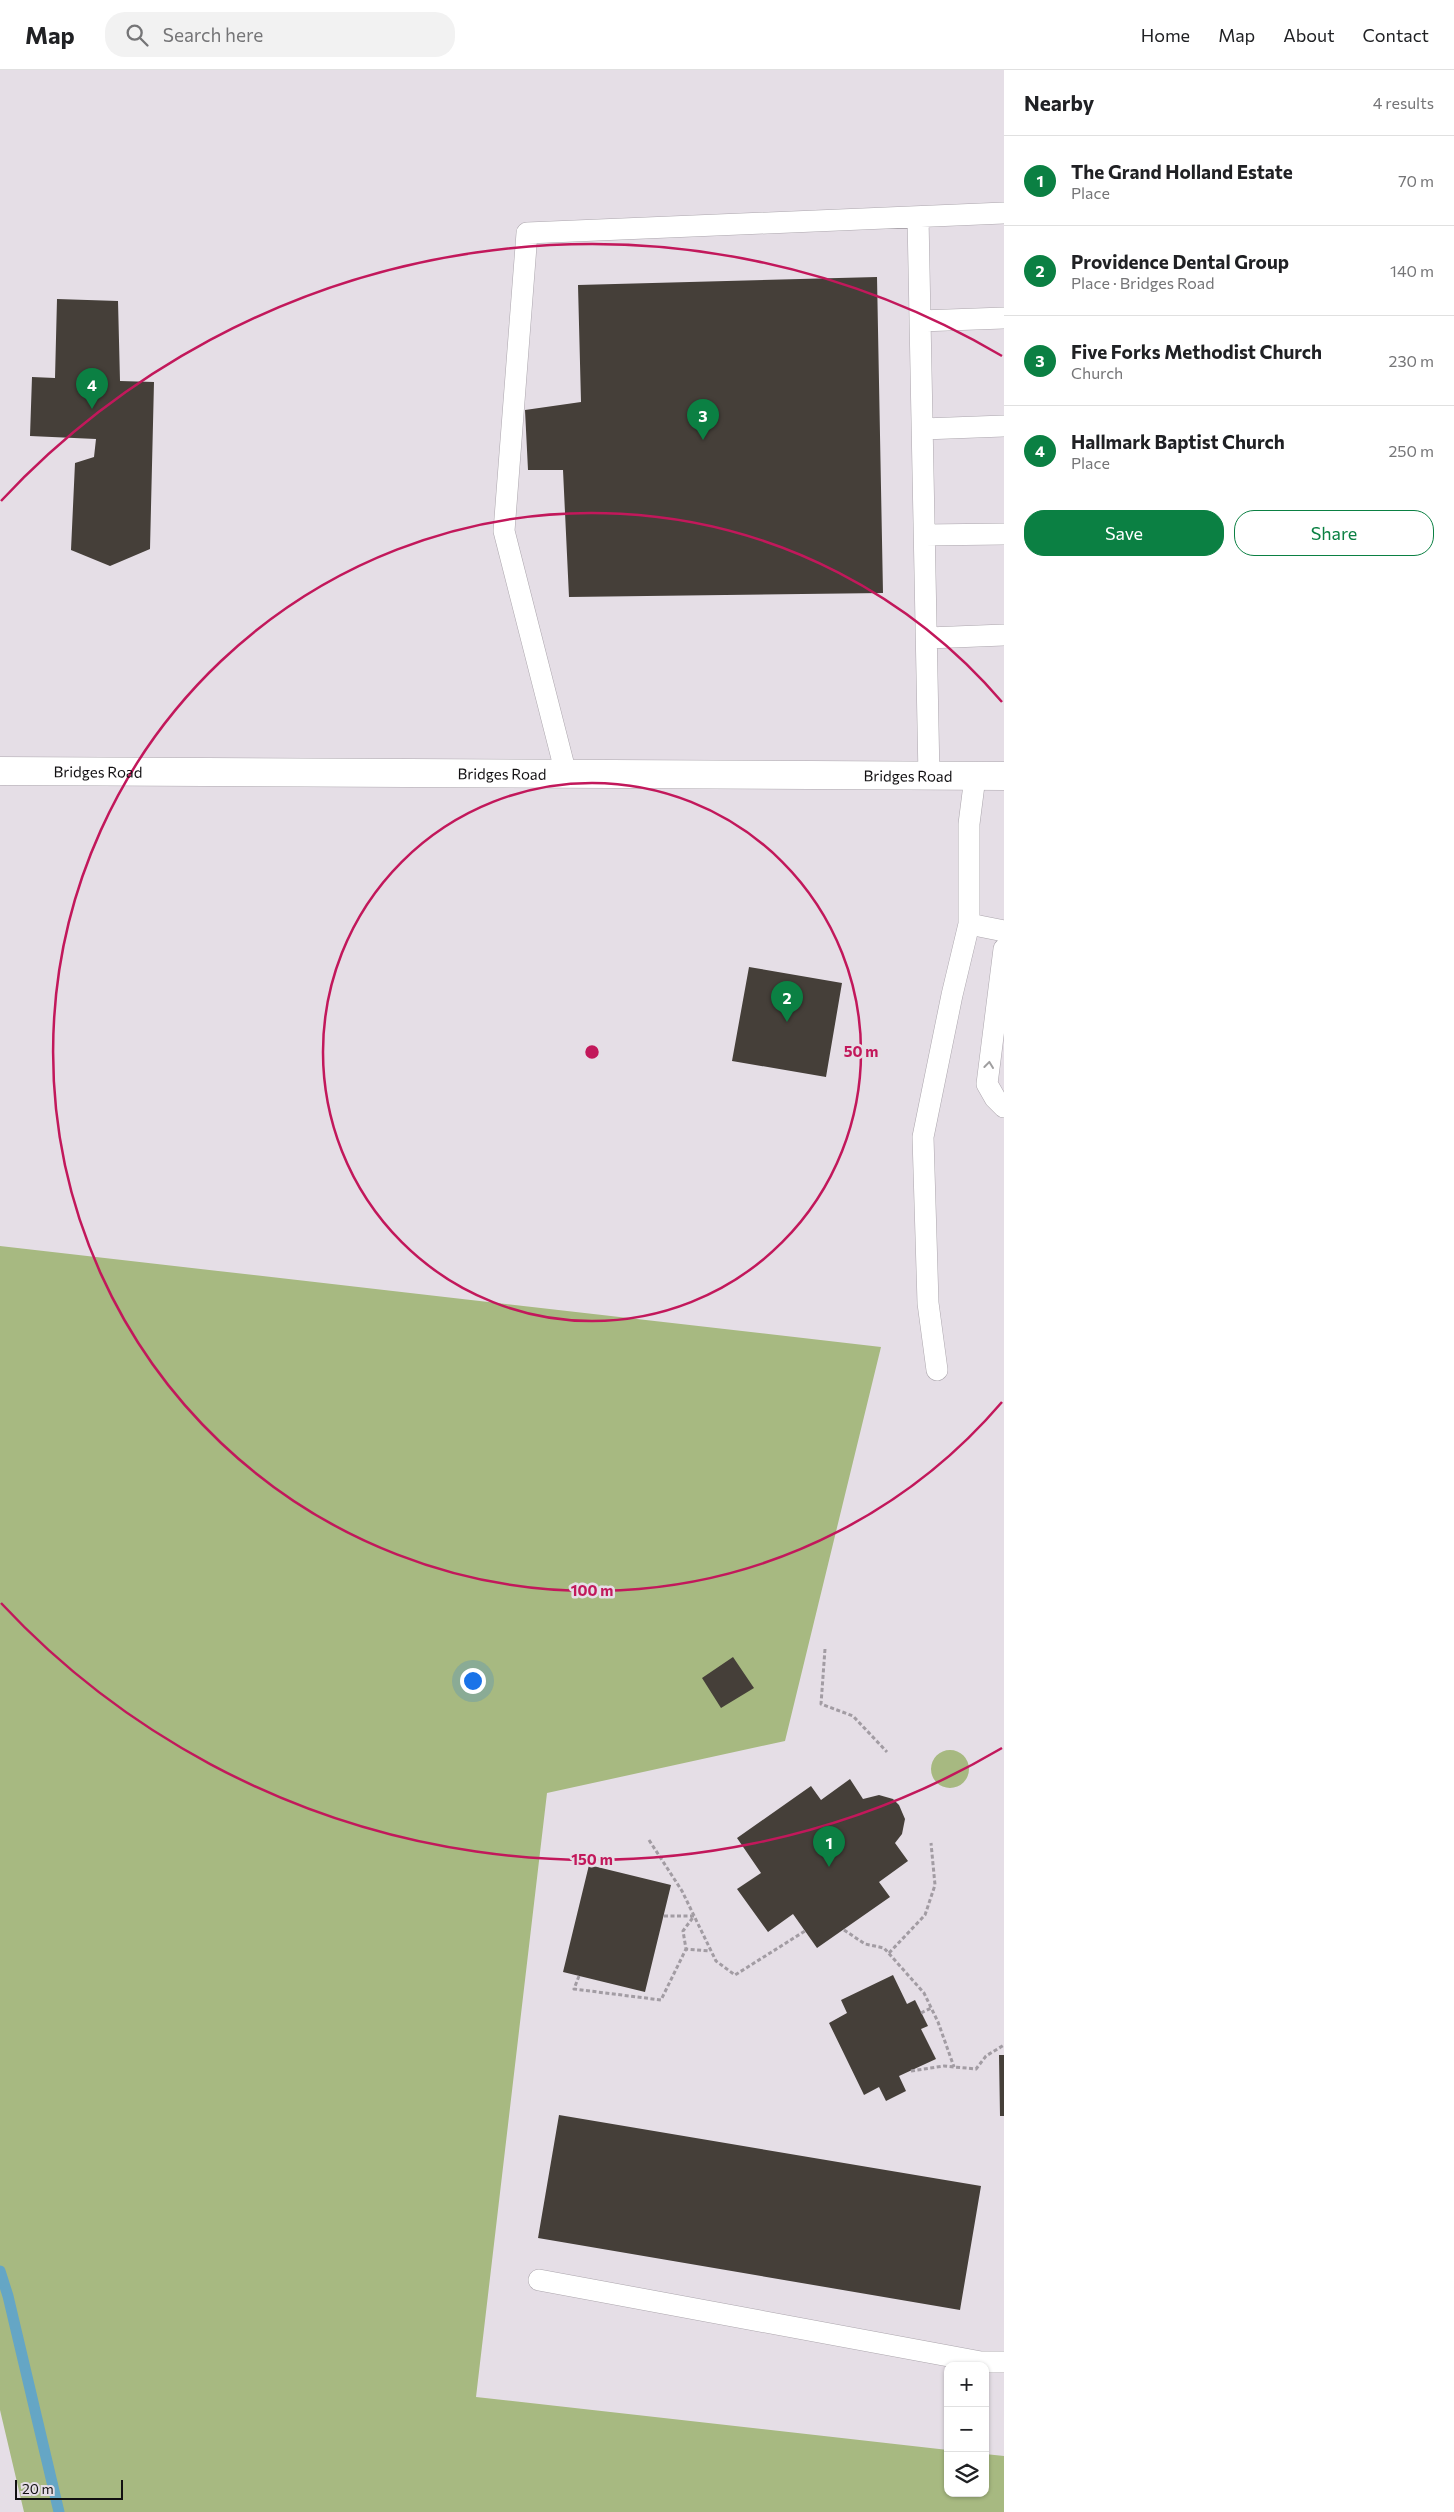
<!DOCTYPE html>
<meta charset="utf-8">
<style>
body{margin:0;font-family:Commissioner,sans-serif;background:#f2f2f2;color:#202124}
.controls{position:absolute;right:15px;bottom:15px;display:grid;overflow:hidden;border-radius:10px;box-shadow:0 1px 4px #0004}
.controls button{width:45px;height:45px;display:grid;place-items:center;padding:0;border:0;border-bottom:1px solid #e0e0e0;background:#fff;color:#202124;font:25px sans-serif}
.scale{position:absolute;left:15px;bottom:12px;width:108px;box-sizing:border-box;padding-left:5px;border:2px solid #121012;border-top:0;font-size:14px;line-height:18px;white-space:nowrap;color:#121012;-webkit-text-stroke:4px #e5dee6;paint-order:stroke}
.you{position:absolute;left:472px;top:1610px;width:18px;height:18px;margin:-12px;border:4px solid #fff;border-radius:50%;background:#1a73e8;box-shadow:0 0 0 8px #1a73e833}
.badge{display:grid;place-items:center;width:32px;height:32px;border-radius:50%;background:#0b8043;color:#fff;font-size:16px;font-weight:700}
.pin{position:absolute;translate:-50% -41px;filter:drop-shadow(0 1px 2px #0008)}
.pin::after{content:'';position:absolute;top:26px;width:18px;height:15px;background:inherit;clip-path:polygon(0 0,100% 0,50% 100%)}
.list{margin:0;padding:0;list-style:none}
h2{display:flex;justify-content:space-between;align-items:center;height:65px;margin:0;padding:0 20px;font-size:21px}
h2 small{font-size:16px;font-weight:400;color:#757577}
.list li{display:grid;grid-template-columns:32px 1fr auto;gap:15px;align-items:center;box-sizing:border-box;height:90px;padding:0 20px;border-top:1px solid #e0e0e0}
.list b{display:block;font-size:19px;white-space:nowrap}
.list p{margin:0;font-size:16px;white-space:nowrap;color:#757577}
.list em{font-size:16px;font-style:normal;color:#757577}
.actions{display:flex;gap:10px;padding:15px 20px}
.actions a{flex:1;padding:11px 0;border:1px solid #0b8043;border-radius:20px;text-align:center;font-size:18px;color:#0b8043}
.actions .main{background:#0b8043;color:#fff}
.icon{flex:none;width:28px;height:28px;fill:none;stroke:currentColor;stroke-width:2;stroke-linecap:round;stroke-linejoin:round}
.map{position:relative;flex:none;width:1004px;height:2442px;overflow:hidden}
header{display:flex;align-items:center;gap:30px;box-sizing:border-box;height:70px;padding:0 25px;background:#fff;border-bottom:1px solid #e0e0e0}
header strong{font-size:24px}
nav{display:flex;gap:28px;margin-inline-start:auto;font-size:18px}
.search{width:350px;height:45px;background:#f2f2f2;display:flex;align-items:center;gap:12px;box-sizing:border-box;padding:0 18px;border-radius:20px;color:#757577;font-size:19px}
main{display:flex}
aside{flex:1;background:#fff}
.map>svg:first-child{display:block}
.green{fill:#a7b981}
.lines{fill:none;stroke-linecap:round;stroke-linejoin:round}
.stream{stroke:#65a6c5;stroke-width:11}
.building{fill:#453f39}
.service-casing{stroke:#aca6ad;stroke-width:22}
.secondary-casing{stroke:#aca6ad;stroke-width:29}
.path{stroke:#a29ca3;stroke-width:3;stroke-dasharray:4 2.5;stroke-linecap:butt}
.service{stroke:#fff;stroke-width:21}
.secondary{stroke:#fff;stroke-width:28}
.oneway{stroke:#a09fa0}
.ring{fill:none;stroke:#c2185b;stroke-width:2.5}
.labels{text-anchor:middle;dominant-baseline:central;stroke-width:5;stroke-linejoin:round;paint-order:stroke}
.street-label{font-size:15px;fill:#121012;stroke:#e5dee6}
.centre{fill:#c2185b;stroke:#e5dee6;stroke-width:2.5}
.ring-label{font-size:15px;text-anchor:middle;font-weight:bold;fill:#c2185b;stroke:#e5dee6;stroke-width:5;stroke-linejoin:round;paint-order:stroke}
</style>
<header>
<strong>Map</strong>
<div class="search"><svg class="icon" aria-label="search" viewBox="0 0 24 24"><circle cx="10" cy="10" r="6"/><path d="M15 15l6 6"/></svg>Search here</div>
<nav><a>Home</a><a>Map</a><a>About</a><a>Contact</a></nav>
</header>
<main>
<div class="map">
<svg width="1004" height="2442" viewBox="0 0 1004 2442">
<rect width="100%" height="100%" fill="#e5dee6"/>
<path class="green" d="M0 1176 881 1277 785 1671 547 1723 476 2327 948 2380V2423H985V2384L1004 2386V2442H24L0 2340Z
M931 1699a19 19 0 1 1 38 0a19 19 0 1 1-38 0Z"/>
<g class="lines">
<path class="stream" d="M0 2201 8 2226 59 2442"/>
</g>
<path class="building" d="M877 207 883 523 569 527 563 400H528L525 340 581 332 578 215Z
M57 229 118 231 120 311 154 312 150 479 110 496 71 480 75 393 94 387 96 369 30 366 32 307 55 308Z
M749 897 842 913 826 1007 732 991Z
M733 1587 754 1618 721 1638 702 1608Z
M850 1709 863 1729 879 1725 893 1729 899 1735 905 1749 902 1764 895 1773 908 1791 879 1812 890 1827 817 1878 793 1844 768 1862 737 1819 761 1803 737 1768 811 1716 821 1730Z
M589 1795 671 1815 645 1922 563 1902Z
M893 1905 907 1934 915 1930 928 1956 921 1959 936 1989 899 2006 906 2021 886 2031 879 2017 864 2025 829 1953 847 1943 841 1930Z
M999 1985H1004V2046H1000Z
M559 2045 981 2116 960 2240 538 2168Z"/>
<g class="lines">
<g class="service-casing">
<path id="service" d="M918 147 929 707
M920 251 1004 248
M923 359 1004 356
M925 465 1004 464
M928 568 1004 565
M566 704 504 461 527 163 1004 143
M975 707 969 754V854L1004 861
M1004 879 987 1014 995 1028 1004 1037
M937 1300 928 1233 923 1067 952 925 969 854
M539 2210 981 2292H1004"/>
</g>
<g class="secondary-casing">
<g id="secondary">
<path id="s1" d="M0 701 1004 706"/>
</g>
</g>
<path class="path" d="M825 1579 821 1634 853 1646 887 1682
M649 1770 682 1821 716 1891 735 1905 805 1861
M664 1846H694L683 1861 686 1879 710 1881
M844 1860 865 1874 884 1878 924 1923 938 1952 954 1997
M889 1883 925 1845 935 1815 931 1773
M579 1906 574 1919 661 1930 686 1879
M921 1943 931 1938
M911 2001 944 1996 976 1999 986 1986 1004 1975"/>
<use href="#service" class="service"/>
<use href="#secondary" class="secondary"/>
</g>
<defs><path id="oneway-chevron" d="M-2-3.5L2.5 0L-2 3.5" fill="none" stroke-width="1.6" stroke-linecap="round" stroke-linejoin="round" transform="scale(1.25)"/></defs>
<use class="oneway" href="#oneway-chevron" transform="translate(989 995) rotate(-83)"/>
<g class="ring">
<circle cx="592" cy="982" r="269"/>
<path d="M1002 1332A539 539 0 1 1 1002 632"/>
<path d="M1002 1678A808 808 0 0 1 1 1533M1 431A808 808 0 0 1 1002 286"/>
</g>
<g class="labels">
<g class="street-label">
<text stroke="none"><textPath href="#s1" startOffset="98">Bridges Road</textPath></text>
<text stroke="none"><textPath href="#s1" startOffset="502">Bridges Road</textPath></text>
<text stroke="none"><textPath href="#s1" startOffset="908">Bridges Road</textPath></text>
</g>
</g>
<circle cx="592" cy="982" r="8" class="centre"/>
<g class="ring-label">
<text x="861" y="987">50 m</text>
<text x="592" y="1526">100 m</text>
<text x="592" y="1795">150 m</text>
</g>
</svg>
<div class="controls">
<button>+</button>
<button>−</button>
<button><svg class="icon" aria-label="layers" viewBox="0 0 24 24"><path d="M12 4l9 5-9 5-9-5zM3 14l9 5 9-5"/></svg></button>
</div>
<div class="scale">20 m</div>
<div class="you"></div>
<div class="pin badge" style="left:829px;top:1797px">1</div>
<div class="pin badge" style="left:787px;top:952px">2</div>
<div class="pin badge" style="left:703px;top:370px">3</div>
<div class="pin badge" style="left:92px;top:339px">4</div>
</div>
<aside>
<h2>Nearby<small>4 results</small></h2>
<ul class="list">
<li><span class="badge">1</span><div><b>The Grand Holland Estate</b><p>Place</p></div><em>70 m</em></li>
<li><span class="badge">2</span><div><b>Providence Dental Group</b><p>Place · Bridges Road</p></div><em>140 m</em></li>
<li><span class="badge">3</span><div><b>Five Forks Methodist Church</b><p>Church</p></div><em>230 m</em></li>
<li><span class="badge">4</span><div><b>Hallmark Baptist Church</b><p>Place</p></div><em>250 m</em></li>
</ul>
<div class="actions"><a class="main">Save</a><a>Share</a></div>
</aside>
</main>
